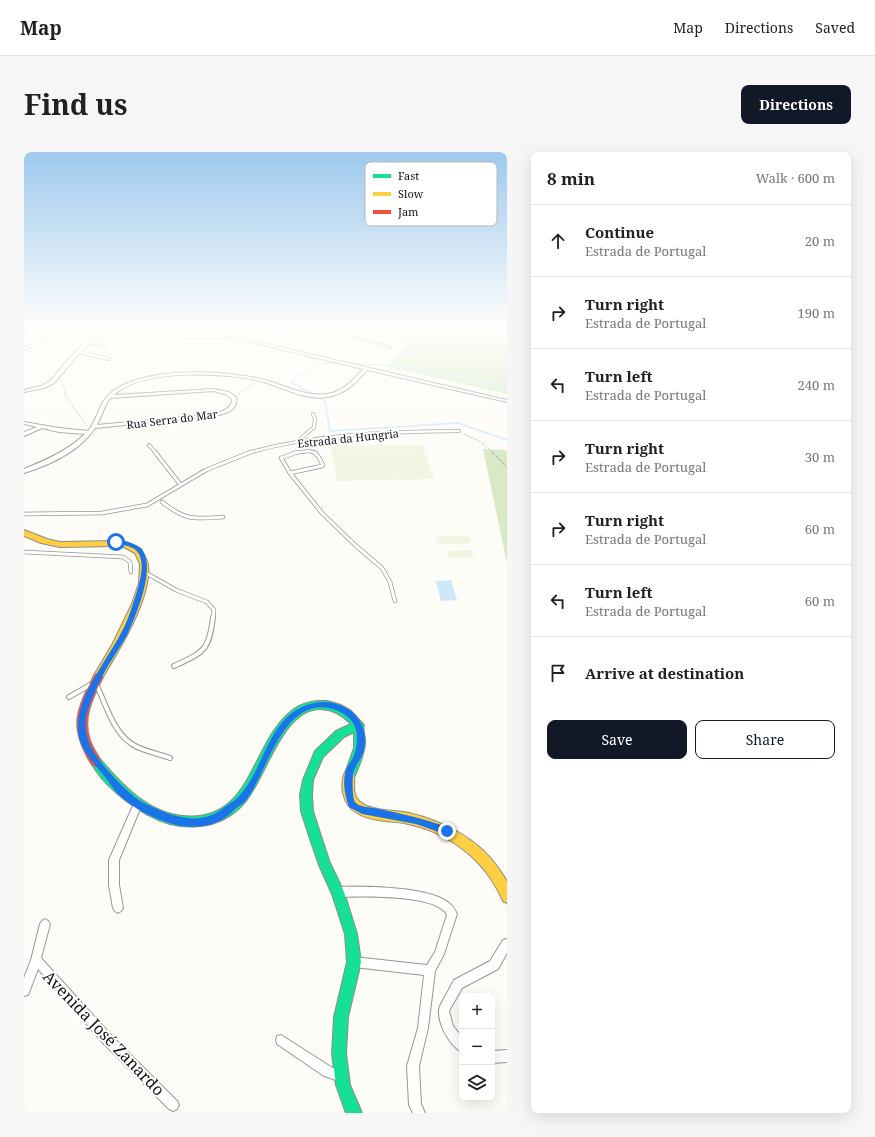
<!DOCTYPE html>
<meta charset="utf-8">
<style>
body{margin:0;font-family:"Noto Serif",serif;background:#f6f6f6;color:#202124}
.controls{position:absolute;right:12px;bottom:12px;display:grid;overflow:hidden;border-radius:8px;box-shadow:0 4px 16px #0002}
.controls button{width:36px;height:36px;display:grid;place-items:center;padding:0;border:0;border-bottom:1px solid #e0e0e0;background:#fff;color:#202124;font:20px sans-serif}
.stop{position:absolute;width:12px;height:12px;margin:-9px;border:3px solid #1a73e8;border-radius:50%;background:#fff}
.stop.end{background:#1a73e8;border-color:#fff;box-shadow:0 1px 4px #0008}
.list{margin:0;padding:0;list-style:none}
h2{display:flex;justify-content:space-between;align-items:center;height:52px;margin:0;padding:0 16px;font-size:17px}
h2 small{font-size:13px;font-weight:400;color:#757577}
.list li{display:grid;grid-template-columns:26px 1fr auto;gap:12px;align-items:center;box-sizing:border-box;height:72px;padding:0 16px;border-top:1px solid #e0e0e0}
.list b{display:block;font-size:15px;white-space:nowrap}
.list p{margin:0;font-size:13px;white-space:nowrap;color:#757577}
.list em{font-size:13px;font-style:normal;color:#757577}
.actions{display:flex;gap:8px;padding:12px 16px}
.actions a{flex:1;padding:9px 0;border:1px solid #111827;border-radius:8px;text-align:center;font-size:14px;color:#111827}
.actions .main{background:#111827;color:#fff}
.icon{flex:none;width:22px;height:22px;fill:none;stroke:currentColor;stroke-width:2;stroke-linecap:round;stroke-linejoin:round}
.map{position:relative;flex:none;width:483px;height:961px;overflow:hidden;border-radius:8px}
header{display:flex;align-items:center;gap:24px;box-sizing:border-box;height:56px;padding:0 20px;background:#fff;border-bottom:1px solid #e0e0e0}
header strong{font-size:19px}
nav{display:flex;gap:22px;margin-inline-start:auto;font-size:14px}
.intro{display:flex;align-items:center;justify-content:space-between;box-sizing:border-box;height:96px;padding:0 24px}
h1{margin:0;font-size:28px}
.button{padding:10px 18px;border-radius:8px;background:#111827;color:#fff;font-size:14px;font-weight:700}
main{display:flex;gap:24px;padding:0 24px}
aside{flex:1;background:#fff;border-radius:8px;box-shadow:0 4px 16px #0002}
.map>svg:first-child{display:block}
.industrial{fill:#f5f0f3}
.forest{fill:#d8eac5}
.pitch{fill:#f0f6e1}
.water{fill:#cde8f7}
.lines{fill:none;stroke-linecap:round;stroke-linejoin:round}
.stream{stroke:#cde8f7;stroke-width:1.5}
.lane-far2-casing{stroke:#979795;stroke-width:4}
.lane-far1-casing{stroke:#979795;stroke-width:4.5}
.lane-casing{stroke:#979795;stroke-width:6}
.street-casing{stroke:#979795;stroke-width:2}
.fast-casing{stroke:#8e8d8b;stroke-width:2}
.slow-casing{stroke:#8e8d8b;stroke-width:2}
.jam-casing{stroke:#8e8d8b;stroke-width:2}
.path-far1{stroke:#b9b9b8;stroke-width:1;stroke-dasharray:2.5 1.5;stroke-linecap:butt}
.path{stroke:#b9b9b8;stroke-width:1.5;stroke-dasharray:3.5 1.5;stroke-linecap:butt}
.lane-far2{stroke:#fffffe;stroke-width:2.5}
.lane-far1{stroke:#fffffe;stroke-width:3}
.lane{stroke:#fffffe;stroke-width:4}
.street{fill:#fffffe;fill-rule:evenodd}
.fast{fill:#16e098;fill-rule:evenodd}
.slow{fill:#ffcf43;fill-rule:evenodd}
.jam{fill:#f24e42;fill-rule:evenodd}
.shaded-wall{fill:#716f6d}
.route{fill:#1a73e8}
.labels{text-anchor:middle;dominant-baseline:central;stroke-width:4;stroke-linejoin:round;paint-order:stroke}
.far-street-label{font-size:11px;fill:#111;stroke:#fff}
.near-street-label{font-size:16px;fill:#111;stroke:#fff}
.key{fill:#fff;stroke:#b8b8b8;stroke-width:1}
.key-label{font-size:11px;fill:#111}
</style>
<header>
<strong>Map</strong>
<nav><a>Map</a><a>Directions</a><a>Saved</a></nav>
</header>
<div class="intro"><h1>Find us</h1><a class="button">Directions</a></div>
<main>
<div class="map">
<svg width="483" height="961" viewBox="0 0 483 961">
<rect width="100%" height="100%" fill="#fdfcf7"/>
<path class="industrial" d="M0 175H24L0 196Z"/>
<path class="forest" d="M333 175H483V242L364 215 380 193 358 179Z
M459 297 483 298V411Z"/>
<path class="pitch" d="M398 293 410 327 313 329 307 294Z
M444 383 447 391 415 392 411 385Z
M447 398 450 405 425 406 423 399Z"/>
<path class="water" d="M427 428 433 448 417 449 412 429Z"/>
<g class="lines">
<path class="stream" d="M219 175 259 184 293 211 320 212
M293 211 267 230 301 249 306 279 434 271 483 288
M327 212 375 214 483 234"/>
<g class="lane-far2-casing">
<path id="lane-far2" d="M64 190 81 193
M0 197 25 186 36 175
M54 200 85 207
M273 290 290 275 291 267 289 262
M125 293 132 301
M224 301C292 281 364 280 435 279
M269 301 285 299 292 301"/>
</g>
<g class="lane-far1-casing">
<path id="lane-far1" d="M131 300 156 332
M266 321 298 361 331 393 358 416 366 430 371 449
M266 321 257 306 274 300
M266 321 298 314 299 313 294 304 290 300
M138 350C162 369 170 367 199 365
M0 362 78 361 123 353 182 318 227 300
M0 400 99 405 106 410 107 420
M122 421 152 438 183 450 190 458 189 466"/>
</g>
<g class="lane-casing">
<path id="lane" d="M150 514C180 500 185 499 189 465
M73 534C83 555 90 584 113 595 124 600 135 602 146 606
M45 545 66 533"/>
</g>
<g class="street-casing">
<path id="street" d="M78 175H82L53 204 30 231 20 236 0 240V238L17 234 26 229 49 202Z
M112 175H119L162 184H199L230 189 483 248V250L343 218C331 231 323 241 304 245 282 249 260 236 240 230 204 220 118 216 90 243L189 237 205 240 212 245C215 258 201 262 191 264L71 276C56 299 26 313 0 321V317C22 308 43 299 61 282L35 280 18 276 0 284V280L13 275 0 272V270L35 276 64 279C74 267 75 249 89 239 123 214 202 218 241 228 261 233 281 245 303 242 319 240 329 228 339 217L230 191 199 186H162ZM189 239 201 242 208 247C208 256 199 259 191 262L73 273 81 255 86 246Z
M287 175H293L368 195 366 196Z
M114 648 117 649 118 652 95 708V733L99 756 97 759 94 761 91 759 89 756 85 733V708L111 649Z
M314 735C339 734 408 734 426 752 429 754 431 758 433 762L420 802 411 819 404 876 395 914 397 952 401 961H389L385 953 383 914 394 876 400 823 330 815 326 814 325 810 326 806 330 805 403 813 411 800 423 763C422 761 421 759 419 758 403 743 336 744 314 745L311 743 309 740 311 737Z
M21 767 24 769 26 772 17 806 88 884 153 949 155 953 153 957 149 959 145 957 80 892 14 817 4 843 0 844V826L7 808 16 772 18 769Z
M483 787V801L474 817 438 836 425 859 429 874 438 885V900C425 894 411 867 416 854L430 828 466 809 479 788Z
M257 883 307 915 322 920 324 924 322 928 318 930 300 924 253 892 252 888 253 884Z
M483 898V910L468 911V899Z"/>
</g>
<g class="fast-casing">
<path id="fast" d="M293 549H303L317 553 326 558 340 573C338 579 342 585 341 592 340 603 334 617 329 628L325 629 321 628 320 624 330 596V580L320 585 299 605 289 628 288 643 289 659 297 684 306 711 320 740 333 782 337 810 324 865 322 902 326 933 338 961H322L312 933 308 902 310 865 323 810 321 782 308 742 295 713 285 684 277 659 276 643 279 628 291 599 312 579 327 572 326 571C317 562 309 558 297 557 258 556 242 626 221 650 197 679 155 681 124 663 104 652 77 631 67 610L68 607 72 605 76 607C97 632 124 661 159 664 230 671 226 589 270 557 277 552 285 550 293 549Z"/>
</g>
<g class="slow-casing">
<path id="slow" d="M0 378 23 387 36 390 92 389 102 390 117 397 118 399C120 403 124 409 124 413 128 446 94 500 77 528L74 529 71 528 69 525 88 493 108 452 115 431 116 412 111 401 98 394H92L36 395 17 391 0 384Z
M325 619 329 620C333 630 326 640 335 649 345 659 372 658 385 661 419 669 455 687 475 717 477 721 481 725 483 730 483 736 483 745 483 751L479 749C461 707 425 680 380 671 365 669 346 669 333 661 319 653 315 634 321 620Z"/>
</g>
<g class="jam-casing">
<path id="jam" d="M74 521 77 522 79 525C69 545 58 566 66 588 68 596 74 602 77 610L76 613 72 615 68 613C45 576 51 560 71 522Z"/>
</g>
<path class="path-far1" d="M37 228 41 238V243L63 274
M214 243 228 232
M440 282 457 290 469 301"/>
<path class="path" d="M468 300 483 315"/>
<use href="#lane-far2" class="lane-far2"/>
<use href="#lane-far1" class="lane-far1"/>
<use href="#lane" class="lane"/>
<use href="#street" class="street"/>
<use href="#fast" class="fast"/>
<use href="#slow" class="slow"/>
<use href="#jam" class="jam"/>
</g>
<path class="shaded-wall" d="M0 175H10L11 176 0 184Z"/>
<linearGradient id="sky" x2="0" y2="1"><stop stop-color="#9dc9ee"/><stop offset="0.57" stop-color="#fefefb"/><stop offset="1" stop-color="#fefefb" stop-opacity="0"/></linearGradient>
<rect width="483" height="309" fill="url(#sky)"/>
<path class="route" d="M92 388C100 389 108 390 115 395 135 410 112 464 103 483 94 499 83 514 75 531 70 540 65 553 62 564 60 574 62 581 65 591 70 606 105 644 120 651 147 664 175 676 201 655 206 651 212 648 216 643 242 614 244 564 286 552 294 550 300 549 309 551 332 556 345 574 340 598 338 606 332 612 330 619 328 624 328 646 331 650 335 655 344 655 350 656 376 661 401 667 426 676L427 679 426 682 423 683 392 672 338 662 325 655C321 644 318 630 322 618 323 614 327 610 329 606 333 597 335 582 330 573 326 564 315 558 305 556 258 548 244 618 223 647 220 651 216 653 212 656 208 660 204 664 199 667 186 676 166 676 152 673 132 668 108 656 94 642 89 637 86 631 81 625 70 611 53 595 54 575 54 543 83 508 97 481 105 467 109 451 114 436 117 425 120 412 115 402 110 393 98 393 90 392L89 390Z"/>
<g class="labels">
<g class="far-street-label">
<text transform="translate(148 267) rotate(-7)">Rua Serra do Mar</text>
<text transform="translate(324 286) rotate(-6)">Estrada da Hungria</text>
</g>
<g class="near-street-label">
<text transform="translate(80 881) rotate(46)">Avenida José Zanardo</text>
</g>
</g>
<rect x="341" y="10" width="132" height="64" rx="6" class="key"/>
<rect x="349" y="22" width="18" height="4" fill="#16e098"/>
<rect x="349" y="40" width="18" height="4" fill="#ffcf43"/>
<rect x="349" y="58" width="18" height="4" fill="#f24e42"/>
<g class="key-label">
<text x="374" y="28">Fast</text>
<text x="374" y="46">Slow</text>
<text x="374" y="64">Jam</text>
</g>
</svg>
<div class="controls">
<button>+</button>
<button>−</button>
<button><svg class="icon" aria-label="layers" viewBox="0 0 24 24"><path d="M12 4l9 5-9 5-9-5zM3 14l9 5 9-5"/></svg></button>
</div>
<div class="stop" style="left:92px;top:390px"></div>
<div class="stop end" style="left:423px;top:679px"></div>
</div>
<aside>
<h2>8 min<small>Walk · 600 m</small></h2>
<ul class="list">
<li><svg class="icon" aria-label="ahead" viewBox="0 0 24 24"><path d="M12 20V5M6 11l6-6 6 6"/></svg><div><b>Continue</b><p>Estrada de Portugal</p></div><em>20 m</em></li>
<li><svg class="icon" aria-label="right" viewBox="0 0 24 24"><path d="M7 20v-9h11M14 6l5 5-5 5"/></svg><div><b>Turn right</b><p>Estrada de Portugal</p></div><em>190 m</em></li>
<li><svg class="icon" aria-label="left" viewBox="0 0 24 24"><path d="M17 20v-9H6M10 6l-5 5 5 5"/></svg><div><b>Turn left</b><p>Estrada de Portugal</p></div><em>240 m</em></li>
<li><svg class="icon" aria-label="right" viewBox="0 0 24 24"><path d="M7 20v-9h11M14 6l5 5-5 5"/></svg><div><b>Turn right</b><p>Estrada de Portugal</p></div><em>30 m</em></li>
<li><svg class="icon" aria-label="right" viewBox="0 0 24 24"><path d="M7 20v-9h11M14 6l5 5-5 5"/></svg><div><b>Turn right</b><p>Estrada de Portugal</p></div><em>60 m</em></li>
<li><svg class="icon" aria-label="left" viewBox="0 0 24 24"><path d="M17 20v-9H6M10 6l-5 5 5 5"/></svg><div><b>Turn left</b><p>Estrada de Portugal</p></div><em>60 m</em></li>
<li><svg class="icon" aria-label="arrive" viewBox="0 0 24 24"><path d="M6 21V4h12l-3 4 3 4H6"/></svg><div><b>Arrive at destination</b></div></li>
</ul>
<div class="actions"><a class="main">Save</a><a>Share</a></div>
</aside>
</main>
